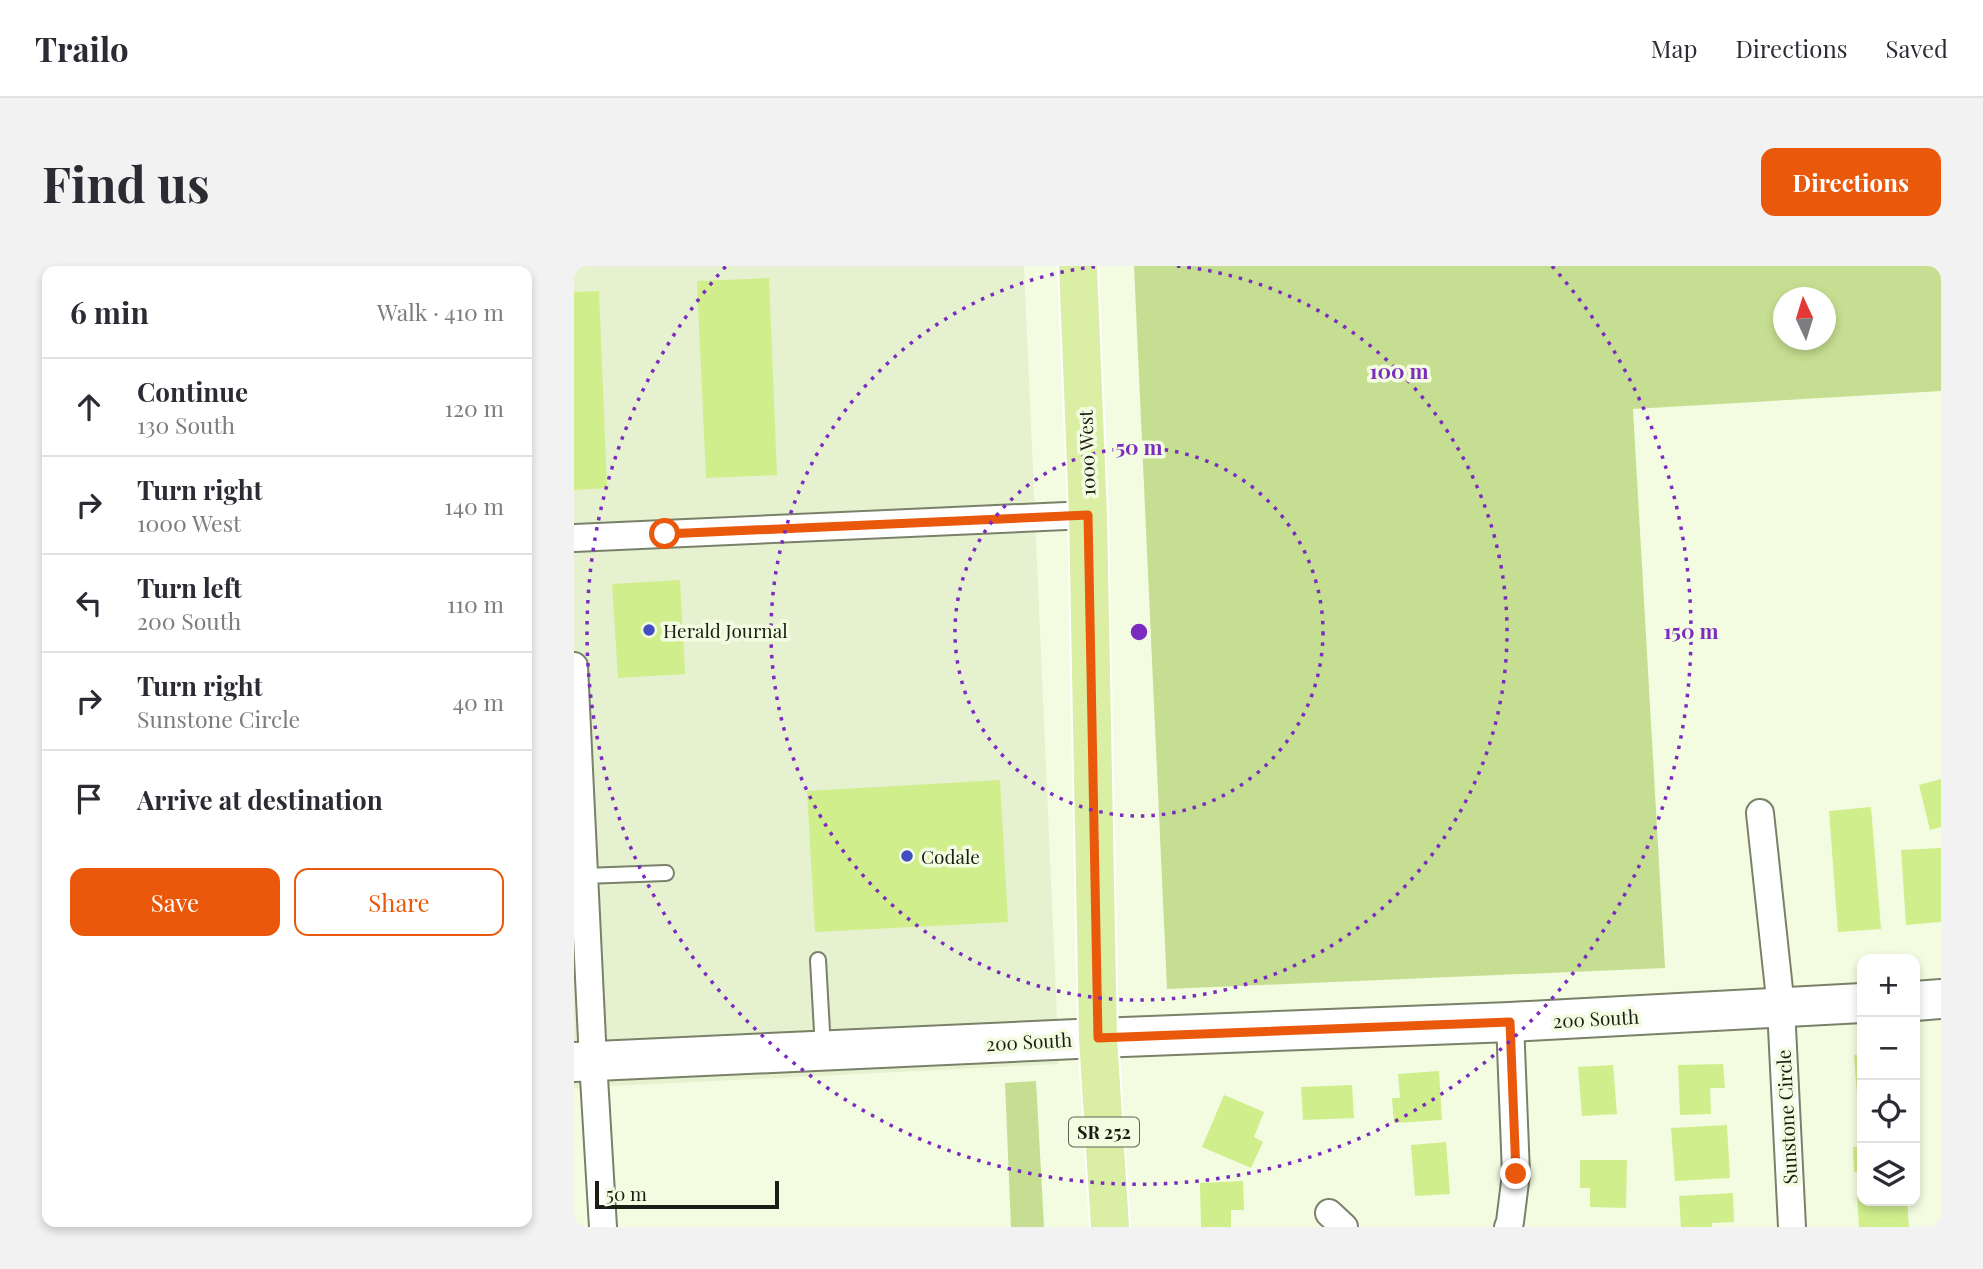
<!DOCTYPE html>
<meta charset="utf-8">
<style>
body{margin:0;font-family:"Playfair Display",serif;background:#f2f2f3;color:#2b2b33}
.controls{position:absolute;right:21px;bottom:21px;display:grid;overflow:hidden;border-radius:14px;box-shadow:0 4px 10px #0003}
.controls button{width:63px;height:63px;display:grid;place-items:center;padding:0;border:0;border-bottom:2px solid #e1e1e2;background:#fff;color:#2b2b33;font:35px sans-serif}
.compass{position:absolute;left:1199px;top:21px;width:63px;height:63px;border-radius:50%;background:#fff;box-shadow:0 4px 10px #0003;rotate:356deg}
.scale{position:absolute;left:21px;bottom:18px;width:184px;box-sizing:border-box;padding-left:7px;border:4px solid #1a1e14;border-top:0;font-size:19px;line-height:24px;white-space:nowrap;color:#1a1e14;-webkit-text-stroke:5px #f3fce1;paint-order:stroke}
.stop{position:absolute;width:21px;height:21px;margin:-16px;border:5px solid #ea580c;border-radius:50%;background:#fff}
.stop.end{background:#ea580c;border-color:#fff;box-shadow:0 2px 7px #0008}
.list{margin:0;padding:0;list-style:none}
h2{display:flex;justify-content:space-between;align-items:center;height:91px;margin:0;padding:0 28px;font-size:30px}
h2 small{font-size:23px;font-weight:400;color:#7c7c81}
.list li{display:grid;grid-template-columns:46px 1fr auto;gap:21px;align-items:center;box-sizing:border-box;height:98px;padding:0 28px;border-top:2px solid #e1e1e2}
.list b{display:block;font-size:26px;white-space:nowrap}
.list p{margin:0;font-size:23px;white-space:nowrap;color:#7c7c81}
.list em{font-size:23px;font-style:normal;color:#7c7c81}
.actions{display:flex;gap:14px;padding:21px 28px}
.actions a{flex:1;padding:16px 0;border:2px solid #ea580c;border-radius:14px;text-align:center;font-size:24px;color:#ea580c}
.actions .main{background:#ea580c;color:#fff}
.icon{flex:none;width:38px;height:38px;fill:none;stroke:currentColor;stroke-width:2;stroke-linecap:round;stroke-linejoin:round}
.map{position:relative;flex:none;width:1367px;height:961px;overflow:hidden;border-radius:14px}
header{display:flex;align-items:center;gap:42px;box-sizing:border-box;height:98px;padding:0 35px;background:#fff;border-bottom:2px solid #e1e1e2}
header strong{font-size:33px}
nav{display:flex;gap:38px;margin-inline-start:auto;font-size:24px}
.intro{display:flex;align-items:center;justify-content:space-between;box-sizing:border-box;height:168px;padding:0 42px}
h1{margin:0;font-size:49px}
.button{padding:18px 32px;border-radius:14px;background:#ea580c;color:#fff;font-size:24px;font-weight:700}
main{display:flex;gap:42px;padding:0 42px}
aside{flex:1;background:#fff;border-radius:14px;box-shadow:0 4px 10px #0003}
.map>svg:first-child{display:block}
.built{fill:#e6f1cf}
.green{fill:#c6de91;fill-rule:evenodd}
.building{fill:#d0ee8c}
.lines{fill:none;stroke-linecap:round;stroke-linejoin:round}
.lane-casing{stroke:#798169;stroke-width:18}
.street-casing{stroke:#798169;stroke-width:30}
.secondary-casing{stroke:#798169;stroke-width:42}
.primary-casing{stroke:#fff;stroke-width:42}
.lane{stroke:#fff;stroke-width:14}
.street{stroke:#fff;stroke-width:26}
.secondary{stroke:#fff;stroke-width:38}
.primary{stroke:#daefa3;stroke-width:38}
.route{stroke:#ea580c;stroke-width:9}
.ring{fill:none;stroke:#7b2cbf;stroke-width:3.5;stroke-dasharray:3.5 7}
.poi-dot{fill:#414fc3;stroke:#f3fce1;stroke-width:2.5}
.labels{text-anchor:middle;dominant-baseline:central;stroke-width:7;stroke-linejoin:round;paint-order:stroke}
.shield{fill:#f3fce1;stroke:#5b6152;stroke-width:2}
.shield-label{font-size:18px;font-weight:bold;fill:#1a1e14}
.street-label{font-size:19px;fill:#1a1e14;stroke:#f3fce1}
.poi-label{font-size:19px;fill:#1a1e14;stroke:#f3fce1;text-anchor:start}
.centre{fill:#7b2cbf;stroke:#f3fce1;stroke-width:3.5}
.ring-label{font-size:21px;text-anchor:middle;font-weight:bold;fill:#7b2cbf;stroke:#f3fce1;stroke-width:7;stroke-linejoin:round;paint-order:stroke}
</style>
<header>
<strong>Trailo</strong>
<nav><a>Map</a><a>Directions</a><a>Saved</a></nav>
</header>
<div class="intro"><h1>Find us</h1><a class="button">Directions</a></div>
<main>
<aside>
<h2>6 min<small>Walk · 410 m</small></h2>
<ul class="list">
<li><svg class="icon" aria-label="ahead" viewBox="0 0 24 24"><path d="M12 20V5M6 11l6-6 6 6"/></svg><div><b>Continue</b><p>130 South</p></div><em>120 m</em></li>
<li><svg class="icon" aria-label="right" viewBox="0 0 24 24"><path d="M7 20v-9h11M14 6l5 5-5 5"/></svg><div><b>Turn right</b><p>1000 West</p></div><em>140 m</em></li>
<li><svg class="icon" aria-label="left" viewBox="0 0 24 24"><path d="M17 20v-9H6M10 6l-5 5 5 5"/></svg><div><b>Turn left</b><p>200 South</p></div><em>110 m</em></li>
<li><svg class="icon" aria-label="right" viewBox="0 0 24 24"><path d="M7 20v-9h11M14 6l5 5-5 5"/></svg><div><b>Turn right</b><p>Sunstone Circle</p></div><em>40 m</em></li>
<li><svg class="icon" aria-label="arrive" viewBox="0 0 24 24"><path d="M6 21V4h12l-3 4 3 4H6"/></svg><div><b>Arrive at destination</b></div></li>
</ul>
<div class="actions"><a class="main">Save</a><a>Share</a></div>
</aside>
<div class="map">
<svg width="1367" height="961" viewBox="0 0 1367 961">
<rect width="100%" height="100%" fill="#f3fce1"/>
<path class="built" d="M0 0H450L485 798 0 822Z"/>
<path class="green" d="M560 0H1367V125L1059 143 1091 702 593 723ZM1210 32H1252V74H1210Z
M462 815 470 961H437L431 817Z"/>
<path class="building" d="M195 12 203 209 132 212 123 15Z
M25 25 33 222 0 224V26Z
M106 314 111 408 44 412 38 318Z
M1367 513V561L1356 564 1345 519Z
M426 514 434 656 241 666 233 525Z
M1297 541 1307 663 1264 666 1255 545Z
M1367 582V656L1332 659 1327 584Z
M1280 789H1288V841H1284Z
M1149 798 1151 822H1136L1137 848 1106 849 1104 799Z
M1039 799 1043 848 1008 850 1004 801Z
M865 805 868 854 820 857 818 832H826L824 808Z
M778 819 780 852 729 854 727 821Z
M650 829 690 846 680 871 689 876 677 902 628 881Z
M1153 859 1156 912 1101 915 1097 862Z
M872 876 876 928 841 930 837 879Z
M1288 880V906H1280L1279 881Z
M1006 894H1053L1052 942 1016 941V922H1006Z
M669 915 670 944H657V961H627L626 917Z
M1159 927 1160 956 1138 957V961H1107L1105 930Z
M1283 928H1288V935H1333L1335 961H1285Z"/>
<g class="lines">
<g class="lane-casing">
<path id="lane" d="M10 610 92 607
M244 694 249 783"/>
</g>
<g class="street-casing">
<path id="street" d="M0 272 514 249
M0 400 19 795 29 961
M1186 547 1207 742 1218 961
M755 947 770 961
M934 961 936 956 942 908 936 756"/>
</g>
<g class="secondary-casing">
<path id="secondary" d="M1341 735 1367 733
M0 796 524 772 936 756 1288 737"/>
</g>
<g class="primary-casing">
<path id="primary" d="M504 0 514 249 524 772 536 961"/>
</g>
<use href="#lane" class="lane"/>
<use href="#street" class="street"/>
<use href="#secondary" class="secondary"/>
<use href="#primary" class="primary"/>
</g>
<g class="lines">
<path class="route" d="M91 268 514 249 524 772 936 756 942 908"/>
</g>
<g class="ring">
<circle cx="565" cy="366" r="184"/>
<path d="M603 0A368 368 0 1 1 527 0"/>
<path d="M978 0A552 552 0 1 1 152 0"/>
</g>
<g class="poi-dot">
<circle cx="75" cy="364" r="7"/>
<circle cx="333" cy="590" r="7"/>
</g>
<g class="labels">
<rect class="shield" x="495" y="851.5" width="70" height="29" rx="5"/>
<g class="shield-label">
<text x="530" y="866">SR 252</text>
</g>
<g class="street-label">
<text transform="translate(512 187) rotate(-92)">1000 West</text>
<text transform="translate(1022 752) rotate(-3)">200 South</text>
<text transform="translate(455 775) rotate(-3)">200 South</text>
<text transform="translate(1212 851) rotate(-93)">Sunstone Circle</text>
</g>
<g class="poi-label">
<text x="89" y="364">Herald Journal</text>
<text x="347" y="590">Codale</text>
</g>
</g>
<circle cx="565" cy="366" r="10" class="centre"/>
<g class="ring-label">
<text x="825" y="113">100 m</text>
<text x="565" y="189">50 m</text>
<text x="1117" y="373">150 m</text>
</g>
</svg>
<div class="controls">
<button>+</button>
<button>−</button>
<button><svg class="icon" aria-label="locate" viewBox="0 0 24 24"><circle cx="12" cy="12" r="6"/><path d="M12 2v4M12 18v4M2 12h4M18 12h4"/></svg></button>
<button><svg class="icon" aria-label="layers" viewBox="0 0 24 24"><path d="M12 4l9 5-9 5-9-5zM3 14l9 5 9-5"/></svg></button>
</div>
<svg class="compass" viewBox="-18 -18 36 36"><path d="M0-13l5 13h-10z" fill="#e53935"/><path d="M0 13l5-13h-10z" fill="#7c7c81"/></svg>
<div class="scale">50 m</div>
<div class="stop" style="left:91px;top:268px"></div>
<div class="stop end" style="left:942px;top:908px"></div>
</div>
</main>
